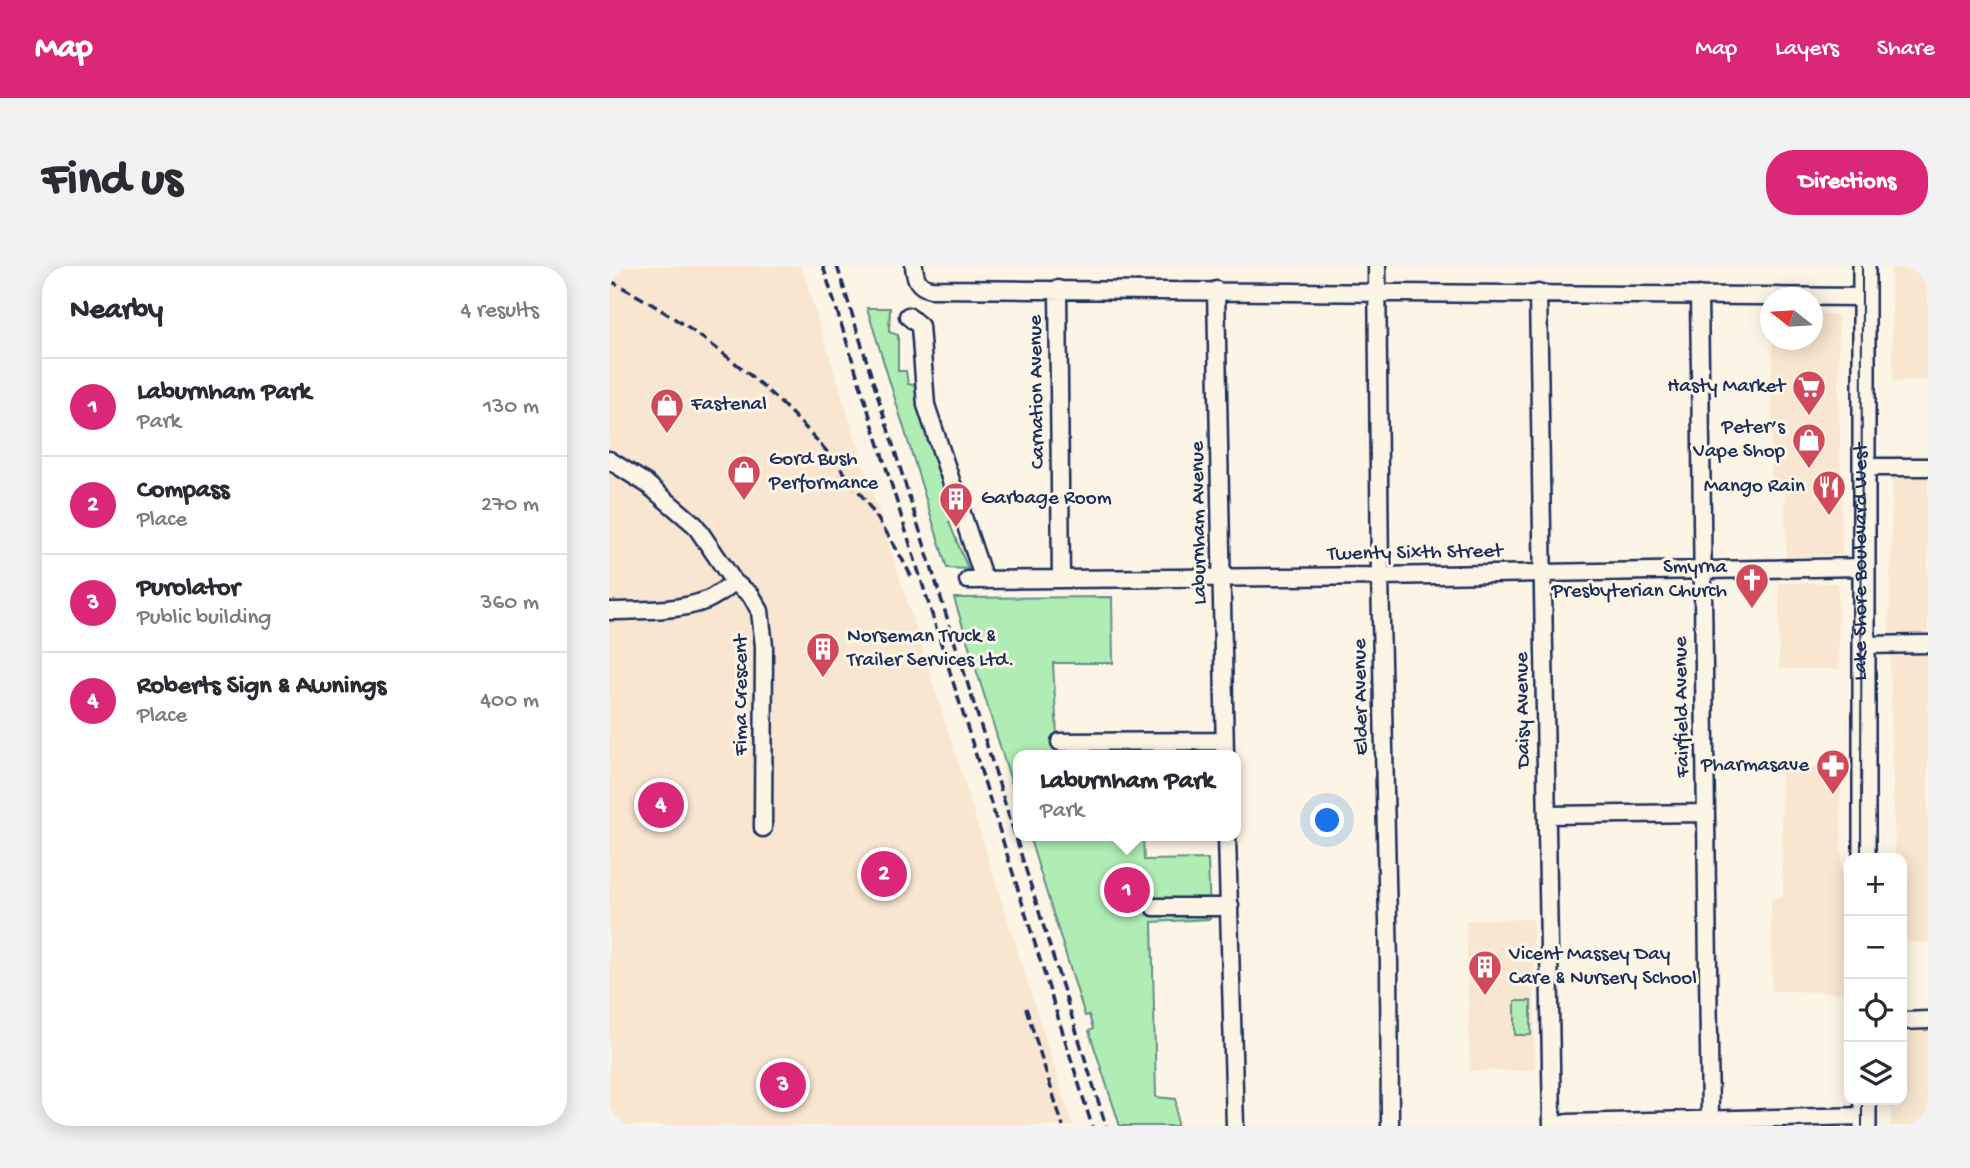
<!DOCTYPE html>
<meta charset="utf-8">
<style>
body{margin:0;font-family:"Gochi Hand",sans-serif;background:#f2f2f3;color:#2b2b33}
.controls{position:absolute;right:21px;bottom:21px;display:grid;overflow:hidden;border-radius:14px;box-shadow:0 4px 18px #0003}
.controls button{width:63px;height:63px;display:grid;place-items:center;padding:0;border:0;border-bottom:2px solid #e1e1e2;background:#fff;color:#2b2b33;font:35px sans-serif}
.compass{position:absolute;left:1151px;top:21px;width:63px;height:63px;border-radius:50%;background:#fff;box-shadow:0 4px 18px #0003;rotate:287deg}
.you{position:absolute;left:719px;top:555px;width:24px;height:24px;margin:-18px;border:5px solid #fff;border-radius:50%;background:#1a73e8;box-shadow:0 0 0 10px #1a73e833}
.badge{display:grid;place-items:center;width:46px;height:46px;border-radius:50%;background:#db2777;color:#fff;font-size:23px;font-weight:700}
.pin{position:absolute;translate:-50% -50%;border:4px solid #fff;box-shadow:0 2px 7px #0006}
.popup{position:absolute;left:404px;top:484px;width:228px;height:91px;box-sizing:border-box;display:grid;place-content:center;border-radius:14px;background:#fff;filter:drop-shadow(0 2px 5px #0005);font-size:23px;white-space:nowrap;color:#7c7c81}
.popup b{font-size:26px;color:#2b2b33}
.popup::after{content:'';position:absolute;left:50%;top:100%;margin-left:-14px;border:14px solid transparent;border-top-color:#fff}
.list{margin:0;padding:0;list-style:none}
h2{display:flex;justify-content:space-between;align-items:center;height:91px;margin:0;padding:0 28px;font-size:30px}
h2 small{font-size:23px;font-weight:400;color:#7c7c81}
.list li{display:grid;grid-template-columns:46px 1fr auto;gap:21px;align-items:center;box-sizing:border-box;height:98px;padding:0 28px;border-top:2px solid #e1e1e2}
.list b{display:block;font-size:26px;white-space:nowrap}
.list p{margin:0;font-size:23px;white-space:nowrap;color:#7c7c81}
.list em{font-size:23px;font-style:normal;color:#7c7c81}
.icon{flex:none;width:38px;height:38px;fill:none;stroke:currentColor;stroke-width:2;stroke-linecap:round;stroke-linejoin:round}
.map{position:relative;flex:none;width:1319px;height:860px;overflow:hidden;border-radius:28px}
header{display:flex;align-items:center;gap:42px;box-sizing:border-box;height:98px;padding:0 35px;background:#db2777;color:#fff}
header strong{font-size:33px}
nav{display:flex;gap:38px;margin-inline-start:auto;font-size:24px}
.intro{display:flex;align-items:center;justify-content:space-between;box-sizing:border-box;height:168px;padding:0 42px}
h1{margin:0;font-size:49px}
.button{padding:18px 32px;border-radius:28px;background:#db2777;color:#fff;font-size:24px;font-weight:700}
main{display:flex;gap:42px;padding:0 42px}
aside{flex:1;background:#fff;border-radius:28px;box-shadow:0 4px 18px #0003}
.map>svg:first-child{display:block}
.built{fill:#f8e6d0}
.green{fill:#afedb4;stroke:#658e89;stroke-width:2}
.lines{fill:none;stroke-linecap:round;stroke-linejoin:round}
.minor-casing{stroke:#1b2f5e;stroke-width:21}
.major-casing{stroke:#1b2f5e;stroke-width:26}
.minor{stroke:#fcf5e5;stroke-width:16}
.major{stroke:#fcf5e5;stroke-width:21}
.tram{stroke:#1b2f5e;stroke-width:2}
.rail{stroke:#1b2f5e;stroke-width:3.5;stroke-dasharray:10 5;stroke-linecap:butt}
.labels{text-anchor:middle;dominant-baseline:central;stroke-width:6;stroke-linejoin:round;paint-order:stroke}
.poi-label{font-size:21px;fill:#1b2f5e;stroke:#fcf5e5;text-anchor:end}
.street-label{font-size:21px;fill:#1b2f5e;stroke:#fcf5e5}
</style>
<header>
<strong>Map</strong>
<nav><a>Map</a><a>Layers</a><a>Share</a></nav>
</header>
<div class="intro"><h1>Find us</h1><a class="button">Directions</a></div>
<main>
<aside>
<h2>Nearby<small>4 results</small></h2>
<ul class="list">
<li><span class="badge">1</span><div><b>Laburnham Park</b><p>Park</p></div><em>130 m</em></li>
<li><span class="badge">2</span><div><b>Compass</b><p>Place</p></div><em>270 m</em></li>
<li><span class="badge">3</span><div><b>Purolator</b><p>Public building</p></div><em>360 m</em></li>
<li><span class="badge">4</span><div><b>Roberts Sign &amp; Awnings</b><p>Place</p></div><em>400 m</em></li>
</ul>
</aside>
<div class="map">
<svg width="1319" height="860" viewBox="0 0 1319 860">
<rect width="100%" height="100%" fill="#fcf5e5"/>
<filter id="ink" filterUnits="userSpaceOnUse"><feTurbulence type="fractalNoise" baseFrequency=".0143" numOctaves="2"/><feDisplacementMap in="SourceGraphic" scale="14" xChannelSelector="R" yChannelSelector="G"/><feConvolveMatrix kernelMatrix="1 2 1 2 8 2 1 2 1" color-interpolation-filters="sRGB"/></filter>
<g filter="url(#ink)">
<path class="built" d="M0 0H192L464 860H0Z
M1282 0H1319V114L1284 115Z
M1204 48H1224L1229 51 1233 289 1177 291 1176 226H1162L1163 74H1204Z
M1284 189H1319V676H1293V592H1286L1280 360Z
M1170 317H1229L1230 403H1170Z
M1231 502 1235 726 1163 725 1162 633 1174 631 1172 503Z
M924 653 926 804 861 805 857 654Z
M1319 765V860H1282V834H1293V766Z"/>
<path class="green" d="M258 42H281L280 66 289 69V105H297L299 118 308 119 350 254 340 256 359 303 338 302Z
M503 331 504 397H444L449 487 530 489H410L409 538 345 332Z
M420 570H534L535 594 599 593 601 653 543 656 547 831 567 833 568 860H511L480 765 484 763 480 749 476 750Z
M906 735H922V769H906Z"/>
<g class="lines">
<g class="minor-casing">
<path id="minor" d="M305 0C306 12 309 21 322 23L1255 31
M768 0 771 310 780 698 781 860
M449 23 452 312
M607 24 616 489
M929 27 943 860
M1090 29 1101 852
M299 50 311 60 317 139 375 314
M0 194 38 218 86 259 125 316 142 329 151 345 155 380 154 562
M1254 201H1319
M359 314 771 310 1254 301
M0 345C31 344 68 346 98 334 108 330 116 323 125 316
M1254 379 1319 378
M451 476 615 475
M939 549 1096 547
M618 570 626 860
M545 641H610L621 639
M1293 755 1319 754
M947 860 958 857 1256 850"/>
</g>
<g class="major-casing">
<path id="major" d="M1255 592V0
M1256 834V860"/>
</g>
<use href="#minor" class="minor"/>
<use href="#major" class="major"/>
<g class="tram">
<path id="s1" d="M1252 592 1253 0"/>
<path d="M1253 834V860"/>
</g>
<path class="rail" d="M214 0 483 860
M228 0 497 860
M0 14C127 81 239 184 304 314
M417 742 454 860"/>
</g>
</g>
<defs>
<g id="supermarket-pin" transform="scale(1.75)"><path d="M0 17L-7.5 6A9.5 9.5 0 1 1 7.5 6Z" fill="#d1495b" stroke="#fcf5e5"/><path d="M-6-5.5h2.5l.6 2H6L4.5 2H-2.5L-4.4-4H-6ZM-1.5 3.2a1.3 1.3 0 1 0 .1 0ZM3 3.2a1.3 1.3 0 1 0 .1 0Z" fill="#fff"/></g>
<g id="shop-pin" transform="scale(1.75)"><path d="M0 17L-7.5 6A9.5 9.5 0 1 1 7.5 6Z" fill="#d1495b" stroke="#fcf5e5"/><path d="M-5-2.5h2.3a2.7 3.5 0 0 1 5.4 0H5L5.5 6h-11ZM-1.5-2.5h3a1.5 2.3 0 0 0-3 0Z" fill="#fff"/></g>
<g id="restaurant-pin" transform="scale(1.75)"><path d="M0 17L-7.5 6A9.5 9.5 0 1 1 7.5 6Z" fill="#d1495b" stroke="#fcf5e5"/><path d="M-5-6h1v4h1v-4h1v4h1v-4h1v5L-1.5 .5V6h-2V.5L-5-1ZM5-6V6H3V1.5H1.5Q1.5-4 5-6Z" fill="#fff"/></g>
<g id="building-pin" transform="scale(1.75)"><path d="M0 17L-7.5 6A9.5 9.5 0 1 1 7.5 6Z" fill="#d1495b" stroke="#fcf5e5"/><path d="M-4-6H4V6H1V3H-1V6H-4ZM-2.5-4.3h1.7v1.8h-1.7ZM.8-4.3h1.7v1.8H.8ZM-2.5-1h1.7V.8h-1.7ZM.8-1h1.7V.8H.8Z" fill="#fff"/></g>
<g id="church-pin" transform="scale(1.75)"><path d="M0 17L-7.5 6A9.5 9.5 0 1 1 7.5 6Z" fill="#d1495b" stroke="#fcf5e5"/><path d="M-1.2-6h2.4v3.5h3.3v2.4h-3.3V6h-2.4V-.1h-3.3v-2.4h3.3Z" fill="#fff"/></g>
<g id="pharmacy-pin" transform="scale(1.75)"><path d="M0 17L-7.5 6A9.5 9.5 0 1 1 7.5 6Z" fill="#d1495b" stroke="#fcf5e5"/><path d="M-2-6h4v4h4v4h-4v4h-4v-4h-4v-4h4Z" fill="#fff"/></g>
</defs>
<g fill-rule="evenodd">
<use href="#supermarket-pin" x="1200" y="121"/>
<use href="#shop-pin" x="58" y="139"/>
<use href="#shop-pin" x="1200" y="174"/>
<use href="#shop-pin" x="135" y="206"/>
<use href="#restaurant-pin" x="1220" y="221"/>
<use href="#building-pin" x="347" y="233"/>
<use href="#church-pin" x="1143" y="314"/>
<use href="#building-pin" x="214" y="383"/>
<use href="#pharmacy-pin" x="1224" y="500"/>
<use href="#building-pin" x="876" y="701"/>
</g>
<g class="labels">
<g class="poi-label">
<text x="1176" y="121">Hasty Market</text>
<text x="82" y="139" text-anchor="start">Fastenal</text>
<text x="1176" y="162">Peter’s<tspan x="1176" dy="24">Vape Shop</tspan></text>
<text x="160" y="194" text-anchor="start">Gord Bush<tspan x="160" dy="24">Performance</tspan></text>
<text x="1196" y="221">Mango Rain</text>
<text x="372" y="233" text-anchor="start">Garbage Room</text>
<text x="1118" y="302">Smyrna<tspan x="1118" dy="24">Presbyterian Church</tspan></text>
<text x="238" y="371" text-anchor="start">Norseman Truck &amp;<tspan x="238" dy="24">Trailer Services Ltd.</tspan></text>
<text x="1200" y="500">Pharmasave</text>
<text x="900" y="689" text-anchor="start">Vicent Massey Day<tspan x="900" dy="24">Care &amp; Nursery School</tspan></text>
</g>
<g class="street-label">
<text transform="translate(429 126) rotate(-91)">Carnation Avenue</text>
<text transform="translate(591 257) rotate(-91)">Laburnham Avenue</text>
<text transform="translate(806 288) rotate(-1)">Twenty Sixth Street</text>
<text stroke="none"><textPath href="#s1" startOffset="296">Lake Shore Boulevard West</textPath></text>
<text transform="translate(133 429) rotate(-90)">Fima Crescent</text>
<text transform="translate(753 431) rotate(-91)">Elder Avenue</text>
<text transform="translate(1074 441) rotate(-91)">Fairfield Avenue</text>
<text transform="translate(915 444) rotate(-91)">Daisy Avenue</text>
</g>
</g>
</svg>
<div class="controls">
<button>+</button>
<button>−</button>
<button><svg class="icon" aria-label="locate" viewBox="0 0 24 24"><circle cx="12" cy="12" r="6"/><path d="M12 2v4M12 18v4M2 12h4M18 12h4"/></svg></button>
<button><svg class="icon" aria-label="layers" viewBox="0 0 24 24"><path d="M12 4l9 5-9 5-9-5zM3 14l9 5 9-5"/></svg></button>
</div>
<svg class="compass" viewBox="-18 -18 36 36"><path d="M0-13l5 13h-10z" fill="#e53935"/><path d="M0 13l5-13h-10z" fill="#7c7c81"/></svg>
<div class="you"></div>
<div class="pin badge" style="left:518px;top:624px">1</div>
<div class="popup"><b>Laburnham Park</b>Park</div>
<div class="pin badge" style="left:275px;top:608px">2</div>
<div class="pin badge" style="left:174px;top:819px">3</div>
<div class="pin badge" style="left:52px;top:539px">4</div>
</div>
</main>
